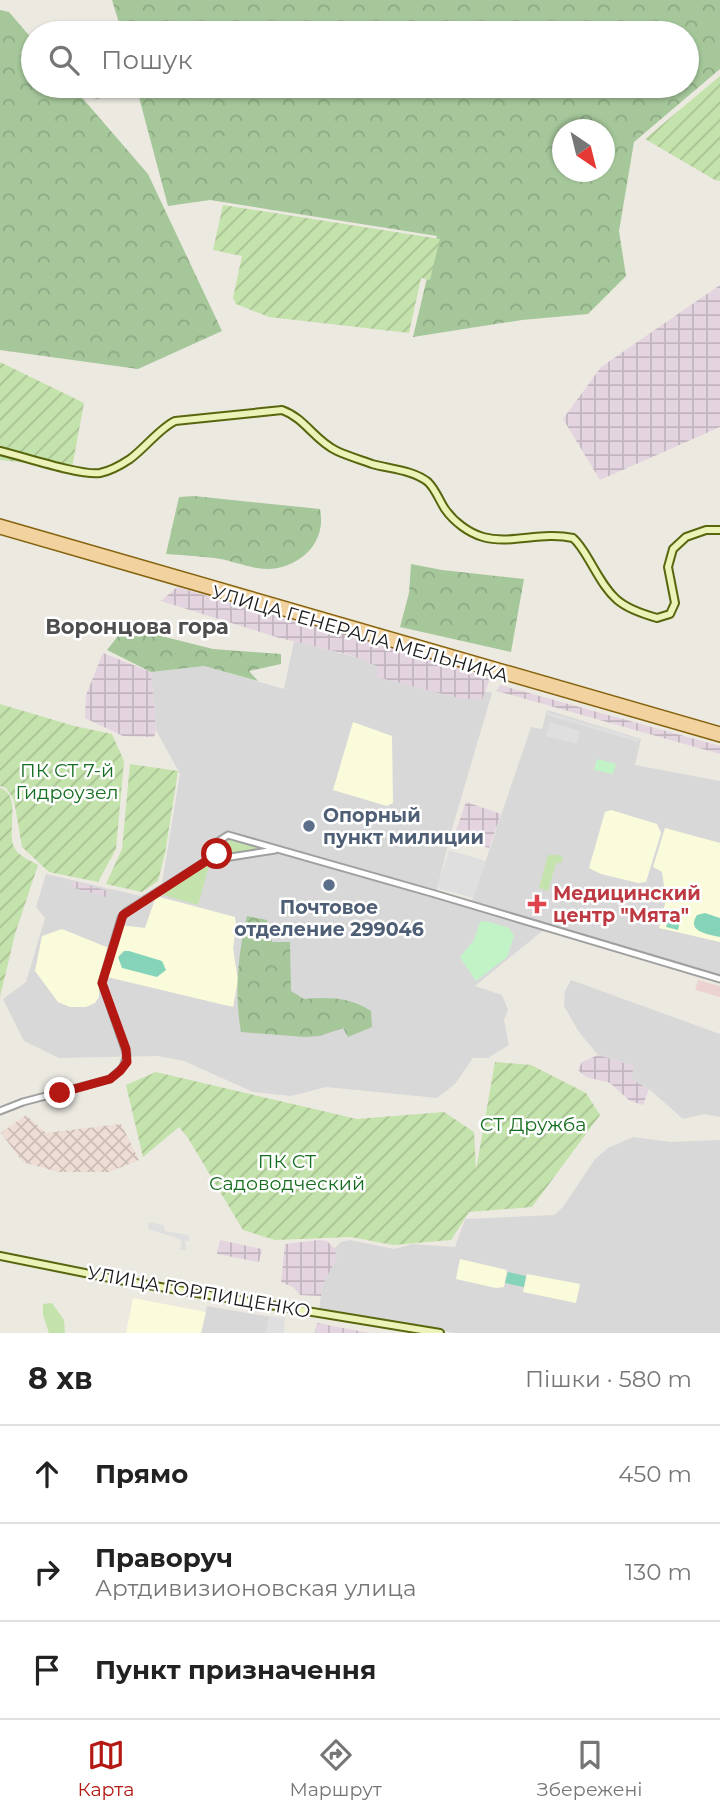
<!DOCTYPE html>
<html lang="uk">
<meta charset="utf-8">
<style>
body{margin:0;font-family:Montserrat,sans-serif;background:#f2f2f2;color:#222}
.compass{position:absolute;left:552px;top:119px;width:63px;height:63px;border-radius:50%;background:#fff;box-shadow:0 2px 5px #0004;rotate:145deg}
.stop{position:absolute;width:21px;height:21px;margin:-16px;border:5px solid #b41812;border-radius:50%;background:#fff}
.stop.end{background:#b41812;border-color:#fff;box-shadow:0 2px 7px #0008}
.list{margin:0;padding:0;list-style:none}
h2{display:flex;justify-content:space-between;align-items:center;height:91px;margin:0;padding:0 28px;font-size:30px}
h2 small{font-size:23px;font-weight:400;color:#767676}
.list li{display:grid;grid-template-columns:46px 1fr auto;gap:21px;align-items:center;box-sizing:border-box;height:98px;padding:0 28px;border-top:2px solid #e0e0e0}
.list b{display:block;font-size:26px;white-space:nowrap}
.list p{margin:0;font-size:23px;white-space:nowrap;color:#767676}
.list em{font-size:23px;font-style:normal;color:#767676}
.icon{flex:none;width:38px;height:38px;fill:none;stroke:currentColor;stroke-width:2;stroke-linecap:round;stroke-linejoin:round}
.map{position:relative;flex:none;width:720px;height:1333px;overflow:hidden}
.search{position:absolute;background:#fff;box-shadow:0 2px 5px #0004;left:21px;right:21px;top:21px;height:77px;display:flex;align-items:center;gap:18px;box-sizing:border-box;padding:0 24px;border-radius:38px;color:#767676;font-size:26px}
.sheet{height:385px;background:#fff}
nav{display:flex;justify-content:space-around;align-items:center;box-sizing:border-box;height:98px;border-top:2px solid #e0e0e0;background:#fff;font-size:19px;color:#767676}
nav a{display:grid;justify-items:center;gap:4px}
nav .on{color:#b41812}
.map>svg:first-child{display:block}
.residential{fill:#d9d8d8}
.commercial{fill:#ecd3d1}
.industrial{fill:url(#industrial-grid)}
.education{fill:#fafbdb}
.military{fill:url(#military-cross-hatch)}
.grass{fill:#c4e2ab}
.forest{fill:url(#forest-crowns);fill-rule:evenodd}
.park{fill:#c1f3c7}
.garden{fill:url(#garden-furrows)}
.pitch{fill:#85d4b9}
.parking{fill:#dfdfdf}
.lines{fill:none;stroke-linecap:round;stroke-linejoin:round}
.tertiary-casing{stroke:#9f9f9f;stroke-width:9}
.secondary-casing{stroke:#59660e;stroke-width:10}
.primary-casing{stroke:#85620d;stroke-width:10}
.tertiary{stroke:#fff;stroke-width:5}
.secondary{stroke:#edf3b8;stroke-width:6}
.primary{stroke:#f2d29f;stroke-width:7}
.route{stroke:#b41812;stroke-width:9}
.service-dot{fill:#5c6f8a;stroke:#fff;stroke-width:2.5}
.health-dot{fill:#e0444e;stroke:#fff;stroke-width:2.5}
.labels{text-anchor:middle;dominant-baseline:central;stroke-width:5;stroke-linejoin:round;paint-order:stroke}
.street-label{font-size:19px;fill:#1b1b1b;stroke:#fff}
.park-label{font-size:19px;fill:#156d1f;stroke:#fff}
.service-label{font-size:19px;font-weight:bold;fill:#4e5e75;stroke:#fff;text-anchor:start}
.health-label{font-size:19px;font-weight:bold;fill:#be3a42;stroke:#fff;text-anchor:start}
.neighbourhood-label{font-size:21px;font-weight:bold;fill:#4e4e4e;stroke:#fff}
</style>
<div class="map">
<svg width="720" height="1333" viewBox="0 0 720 1333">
<defs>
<pattern id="industrial-grid" width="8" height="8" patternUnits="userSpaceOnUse" patternTransform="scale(1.75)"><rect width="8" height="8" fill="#e4d4e0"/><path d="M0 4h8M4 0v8" fill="none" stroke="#c3b5c0"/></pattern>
<pattern id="military-cross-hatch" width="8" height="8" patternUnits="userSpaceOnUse" patternTransform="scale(1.75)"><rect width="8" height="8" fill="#edddd5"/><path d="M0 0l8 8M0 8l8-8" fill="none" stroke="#cbbdb6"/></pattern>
<pattern id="forest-crowns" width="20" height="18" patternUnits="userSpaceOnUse" patternTransform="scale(1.75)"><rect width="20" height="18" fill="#a5c79a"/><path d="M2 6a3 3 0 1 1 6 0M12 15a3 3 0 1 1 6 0" fill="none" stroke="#8daa84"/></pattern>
<pattern id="garden-furrows" width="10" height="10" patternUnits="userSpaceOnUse" patternTransform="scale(1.75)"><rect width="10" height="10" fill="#c4e2ab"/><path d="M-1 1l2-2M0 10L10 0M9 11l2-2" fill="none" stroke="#a8c193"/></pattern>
</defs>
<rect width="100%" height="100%" fill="#ece9e1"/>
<path class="residential" d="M294 641 492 693 452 829 436 893 468 904 473 898 531 727 542 729 547 710 641 739 635 765 720 781V976L546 928 475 986 502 995 508 1010 504 1020 509 1045 488 1058H473L455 1084 437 1098 326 1087 291 1096 253 1092 184 1061 158 1056 59 1058 24 1041 3 999 26 982 45 918 36 907 46 874 141 896 162 883 180 774 156 730 151 672 204 666 284 689Z
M571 980 720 1034V1117L704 1114 683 1119 649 1089 631 1079 634 1066 598 1055 579 1032 564 1006 565 991Z
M633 1137 671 1142 720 1140V1333H456L319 1311 322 1286 337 1258 334 1249 341 1242 350 1240 394 1249 412 1244 455 1247 465 1219 554 1215 563 1207 595 1159 608 1148Z
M207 1306 277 1318 276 1333H201Z"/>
<path class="commercial" d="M698 980 720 986V997L695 990Z"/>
<path class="industrial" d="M720 285V427L600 480 563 419 601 367Z
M177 587 310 626 321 627 390 647 462 668 490 679 482 700 458 698 377 677V666L350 655 276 637 161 601Z
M103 653 151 672 156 730 154 737 123 736 85 718 86 695Z
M500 685 720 746V754L497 691Z
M466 802 501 814 489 848 454 836Z
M73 881 108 891 106 897 71 887Z
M598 1055 634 1066 631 1079 649 1089 643 1105 630 1101 610 1083 586 1077 578 1070 582 1062Z
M220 1240 262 1249 259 1262 217 1254Z
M319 1240 327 1241 334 1248 337 1258 322 1286 321 1296 300 1295 293 1287 281 1282 285 1244Z
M317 1323 370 1333H315Z"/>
<path class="education" d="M353 722 392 736 393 803 387 806 333 790Z
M611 810 657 824 661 833 646 882 638 883 601 874 589 868 605 812Z
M665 828 720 843V942L659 928 666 899 662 872 653 867Z
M156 896 235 917 236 926 233 949 238 980 233 1007 107 977 120 925 145 928Z
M62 929 109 948 99 978V997L95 1003 86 1007H70L58 1002 35 971 42 936Z
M460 1259 507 1270 504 1287 496 1288 456 1279Z
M527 1274 580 1284 576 1303 523 1292Z
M133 1298 206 1312 201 1333H126Z"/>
<path class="military" d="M102 21 105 33H51L49 27Z
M89 86H120L122 93 94 100Z
M26 1115 46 1133 121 1124 139 1160 109 1172H58L23 1162 1 1133Z"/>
<path class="grass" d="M229 840 261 848 262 849 225 855 221 851V846Z
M548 855H560L563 858 561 863H556L548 891 539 888Z
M210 862 198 905 160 894Z
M52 1303 64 1320 65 1333H49L43 1315V1304Z"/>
<path class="forest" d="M112 0H720V69L634 142 619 231 626 276 588 314 522 320 413 337 437 236 210 200 168 206 136 86H687V33H122ZM562 130H604V172H562Z
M0 10 9 12 33 40V86H72L148 174 222 331 138 369 0 350Z
M194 496 320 509C327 543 300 568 267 569 250 569 232 560 214 558 198 556 182 555 166 554L179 497Z
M411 564 442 570 524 579 511 652 400 627 409 593Z
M125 627 213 649 281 654V664L249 671 258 681 204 666 151 672 107 650Z
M247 916 267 920 272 942H290L291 991 304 999C329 997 350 997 371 1011L372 1027 348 1037 343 1028 320 1036 304 1037 241 1032C234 993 238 954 247 916Z"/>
<path class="park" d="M597 759 616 764 613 774 594 770Z
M486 921 509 928 514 936 507 957 476 981 460 957 474 940 480 922Z"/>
<path class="garden" d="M720 76V181L715 180 645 139Z
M223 205 440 239 430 280 421 278 409 333 269 317 236 304 233 298 242 256 213 250Z
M0 362 84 403 72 468 0 460Z
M0 704 74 726 112 734 124 761 116 849 98 882 49 872 22 847 14 800 6 788 0 786Z
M130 764 178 771 165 853 158 881 142 892 106 884 122 849Z
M0 788C23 795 5 834 15 849 19 856 31 861 38 865L15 934 0 997Z
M495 1062 531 1065 586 1093 600 1115 532 1207 469 1212 451 1240 393 1245 351 1237 275 1240 243 1230 188 1138 179 1127 143 1157 126 1085 156 1072 357 1119 444 1112 474 1132 476 1170Z"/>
<path class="pitch" d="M671 910 682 913 678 930 666 927Z
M705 913 720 918V937C708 934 686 932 697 915Z
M124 951H129L162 961 166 970 157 977 122 968 118 957Z
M508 1272 526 1276 524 1287 505 1283Z"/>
<path class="parking" d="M547 712 639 739V740L638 742 547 715Z
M550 722 580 731 577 744 546 736Z
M449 850 486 861 473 898 437 888Z
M149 1222 164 1225 165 1231 189 1235V1241H185L187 1250H180L182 1242 179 1239 148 1229Z
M269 1316 285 1318 284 1333H266Z"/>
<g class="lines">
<g class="tertiary-casing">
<path id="tertiary" d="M217 854V842L228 835 435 894 720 979
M217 854 224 858 275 850
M0 1111 23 1102 110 1079 123 1067 127 1055 102 983 121 918 126 912 217 854"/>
</g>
<g class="secondary-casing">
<path id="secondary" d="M0 451C22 456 81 476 100 473 110 471 121 465 130 459 145 448 160 428 175 421L282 410C305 418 315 441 337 451 348 456 361 460 372 464 390 469 413 470 428 482 436 490 439 500 445 509 454 522 469 533 483 537 511 545 541 531 573 538 581 545 586 555 592 565 611 598 618 607 657 618L670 614 675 603 668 567 673 549 686 537 706 530H720
M0 1256 130 1282 440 1333"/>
</g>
<g class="primary-casing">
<path id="primary" d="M0 523 720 731
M0 530 720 738"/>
</g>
<use href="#tertiary" class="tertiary"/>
<use href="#secondary" class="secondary"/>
<use href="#primary" class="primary"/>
</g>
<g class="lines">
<path class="route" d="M60 1093 110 1079 120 1071 127 1062 126 1049 102 983 123 915 217 854"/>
</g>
<g class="service-dot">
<circle cx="309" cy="826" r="7"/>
<circle cx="329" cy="885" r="7"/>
</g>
<path class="health-dot" d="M533.5 893.5h7v7h7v7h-7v7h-7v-7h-7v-7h7z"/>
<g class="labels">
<g class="street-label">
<text transform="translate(360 634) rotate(16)">УЛИЦА ГЕНЕРАЛА МЕЛЬНИКА</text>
<text transform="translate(199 1292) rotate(10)">УЛИЦА ГОРПИЩЕНКО</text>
</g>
<g class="park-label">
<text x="67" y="770">ПК СТ 7-й<tspan x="67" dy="22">Гидроузел</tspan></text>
<text x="533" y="1124">СТ Дружба</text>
<text x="287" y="1161">ПК СТ<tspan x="287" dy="22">Садоводческий</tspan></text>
</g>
<g class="service-label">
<text x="323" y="815">Опорный<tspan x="323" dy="22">пункт милиции</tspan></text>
<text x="329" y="907" text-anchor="middle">Почтовое<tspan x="329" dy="22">отделение 299046</tspan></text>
</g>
<g class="health-label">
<text x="553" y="893">Медицинский<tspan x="553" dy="22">центр "Мята"</tspan></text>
</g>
<g class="neighbourhood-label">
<text x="137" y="626">Воронцова гора</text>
</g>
</g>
</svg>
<svg class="compass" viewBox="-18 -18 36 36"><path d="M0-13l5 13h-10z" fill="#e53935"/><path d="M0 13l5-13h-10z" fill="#767676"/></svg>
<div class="stop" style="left:217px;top:854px"></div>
<div class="stop end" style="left:60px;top:1093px"></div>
<div class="search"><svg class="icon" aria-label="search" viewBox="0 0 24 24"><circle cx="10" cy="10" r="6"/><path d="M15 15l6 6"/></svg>Пошук</div>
</div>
<section class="sheet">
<h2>8 хв<small>Пішки · 580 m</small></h2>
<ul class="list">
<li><svg class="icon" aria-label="ahead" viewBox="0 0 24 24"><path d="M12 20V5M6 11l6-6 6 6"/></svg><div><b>Прямо</b></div><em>450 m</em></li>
<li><svg class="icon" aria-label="right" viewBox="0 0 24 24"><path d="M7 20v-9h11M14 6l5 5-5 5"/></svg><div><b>Праворуч</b><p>Артдивизионовская улица</p></div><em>130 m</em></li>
<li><svg class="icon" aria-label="arrive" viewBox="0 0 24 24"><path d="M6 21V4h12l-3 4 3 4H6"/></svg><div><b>Пункт призначення</b></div></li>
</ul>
</section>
<nav>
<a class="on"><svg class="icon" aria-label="map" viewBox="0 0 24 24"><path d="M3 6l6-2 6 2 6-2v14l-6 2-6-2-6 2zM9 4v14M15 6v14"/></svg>Карта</a>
<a><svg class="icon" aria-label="directions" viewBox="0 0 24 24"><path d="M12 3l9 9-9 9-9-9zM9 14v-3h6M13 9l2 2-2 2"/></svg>Маршрут</a>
<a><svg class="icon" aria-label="saved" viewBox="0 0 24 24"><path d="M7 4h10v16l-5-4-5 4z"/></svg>Збережені</a>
</nav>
